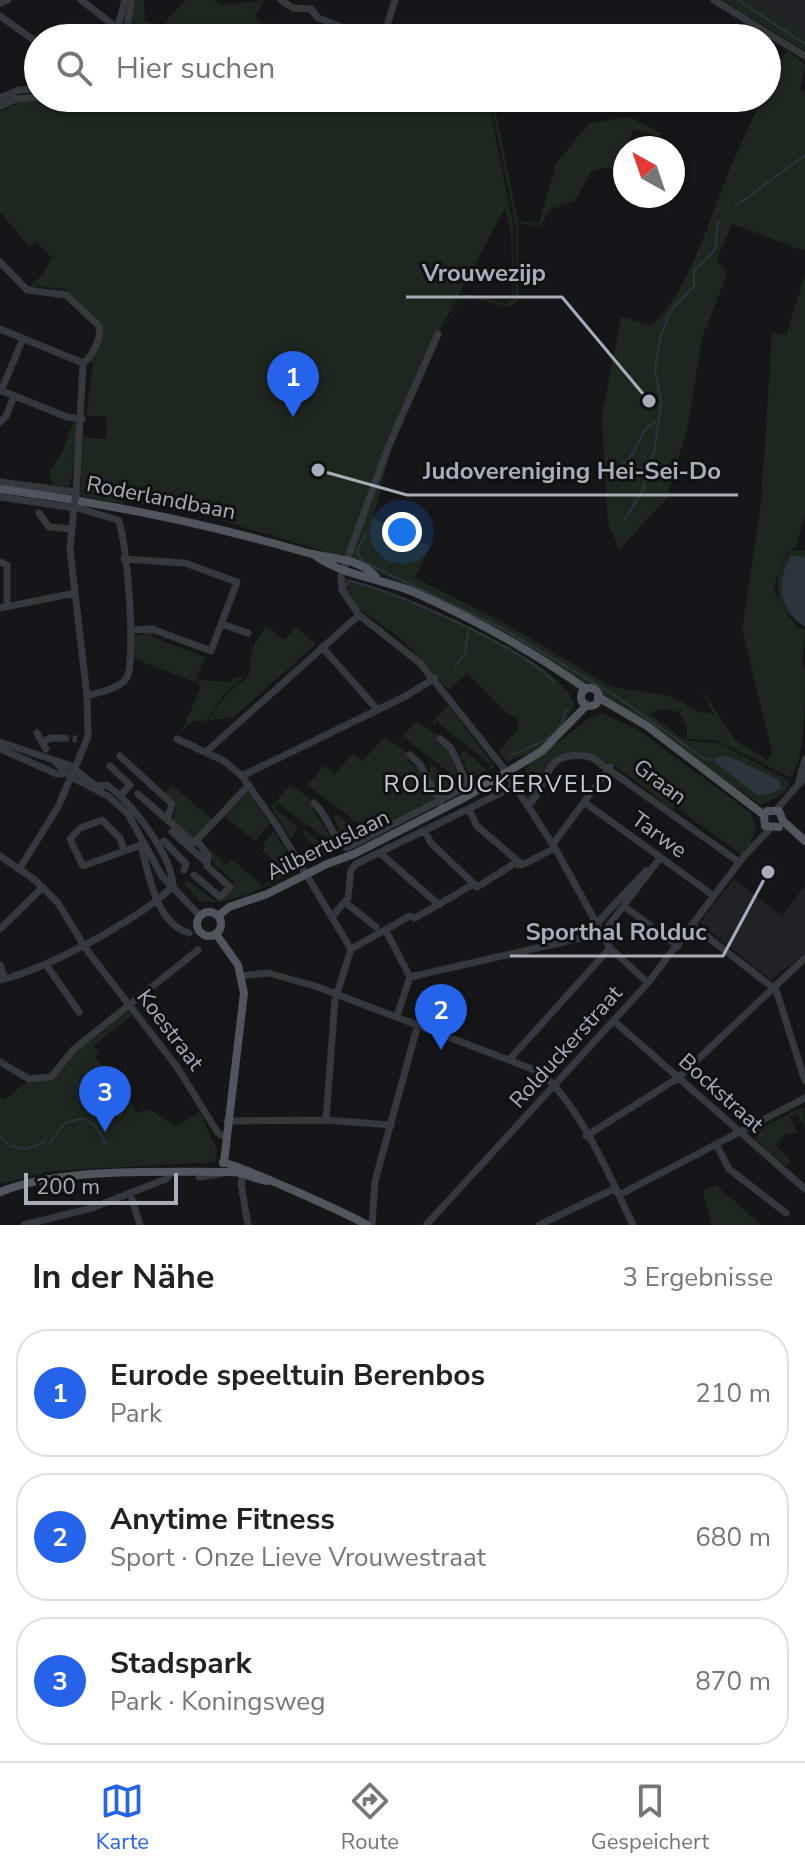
<!DOCTYPE html>
<html lang="de">
<meta charset="utf-8">
<style>
body{margin:0;font-family:"Nunito Sans",sans-serif;background:#f2f2f2;color:#222}
.compass{position:absolute;left:613px;top:136px;width:72px;height:72px;border-radius:50%;background:#fff;box-shadow:0 2px 6px #0004;rotate:320deg}
.scale{position:absolute;left:24px;bottom:20px;width:154px;box-sizing:border-box;padding-left:8px;border:4px solid #a8adb8;border-top:0;font-size:22px;line-height:28px;white-space:nowrap;color:#a8adb8;-webkit-text-stroke:6px #111113;paint-order:stroke}
.you{position:absolute;left:402px;top:532px;width:28px;height:28px;margin:-20px;border:6px solid #fff;border-radius:50%;background:#1a73e8;box-shadow:0 0 0 12px #1a73e833}
.badge{display:grid;place-items:center;width:52px;height:52px;border-radius:50%;background:#2563eb;color:#fff;font-size:26px;font-weight:700}
.pin{position:absolute;translate:-50% -66px;filter:drop-shadow(0 2px 4px #0008)}
.pin::after{content:'';position:absolute;top:42px;width:28px;height:24px;background:inherit;clip-path:polygon(0 0,100% 0,50% 100%)}
.list{margin:0;padding:0;list-style:none}
h2{display:flex;justify-content:space-between;align-items:center;height:104px;margin:0;padding:0 32px;font-size:34px}
h2 small{font-size:26px;font-weight:400;color:#767676}
.list li{display:grid;grid-template-columns:52px 1fr auto;gap:24px;align-items:center;box-sizing:border-box;height:128px;margin:0 16px 16px;padding:0 16px;border:2px solid #e0e0e0;border-radius:32px}
.list b{display:block;font-size:30px;white-space:nowrap}
.list p{margin:0;font-size:26px;white-space:nowrap;color:#767676}
.list em{font-size:26px;font-style:normal;color:#767676}
.icon{flex:none;width:44px;height:44px;fill:none;stroke:currentColor;stroke-width:2;stroke-linecap:round;stroke-linejoin:round}
.map{position:relative;flex:none;width:805px;height:1225px;overflow:hidden}
.search{position:absolute;background:#fff;box-shadow:0 2px 6px #0004;left:24px;right:24px;top:24px;height:88px;display:flex;align-items:center;gap:20px;box-sizing:border-box;padding:0 28px;border-radius:44px;color:#767676;font-size:30px}
.sheet{height:536px;background:#fff}
nav{display:flex;justify-content:space-around;align-items:center;box-sizing:border-box;height:112px;border-top:2px solid #e0e0e0;background:#fff;font-size:22px;color:#767676}
nav a{display:grid;justify-items:center;gap:4px}
nav .on{color:#2563eb}
.map>svg:first-child{display:block}
.built{fill:#222225}
.green{fill:#1e261f;fill-rule:evenodd}
.water{fill:#2c353c}
.lines{fill:none;stroke-linecap:round;stroke-linejoin:round}
.stream{stroke:#2c353c;stroke-width:2}
.minor-tunnel{stroke:#333438;stroke-width:7;stroke-dasharray:7 3.5;stroke-linecap:butt}
.minor{stroke:#37383d;stroke-width:7}
.major{stroke:#53555c;stroke-width:8}
.minor-bridge{stroke:#37383d;stroke-width:7}
.labels{text-anchor:middle;dominant-baseline:central;stroke-width:6;stroke-linejoin:round;paint-order:stroke}
.street-label{font-size:22px;fill:#a8adb8;stroke:#111113}
.neighbourhood-label{font-size:24px;letter-spacing:2px;fill:#c9ccd4;stroke:#111113}
.leader{fill:none;stroke:#a8adb8;stroke-width:3}
.callout-dot{fill:#a8adb8;stroke:#111113;stroke-width:3}
.callout-label{font-size:24px;text-anchor:middle;font-weight:bold;fill:#a8adb8;stroke:#111113;stroke-width:6;stroke-linejoin:round;paint-order:stroke}
</style>
<div class="map">
<svg width="805" height="1225" viewBox="0 0 805 1225">
<rect width="100%" height="100%" fill="#161618"/>
<path class="built" d="M735 0H805V45Z
M734 879 782 916 805 885V953L771 980 700 923Z"/>
<path class="green" d="M136 0H144L145 21 161 27 185 0H213L224 5 265 0 254 17 275 31 297 38H128Z
M722 0H753L805 35V51Z
M787 50 805 65 800 90 805 93V251L732 224 717 259 727 274 702 338 688 426 667 498 619 550 608 523 602 416 621 317 651 325C686 300 714 207 731 166 741 143 752 121 762 98H767V69L778 65Z
M77 98H488L513 224 514 295 509 301 505 302 511 299 513 291 511 234 505 208 434 341 347 558 213 518 123 500V504L80 496 83 437 106 439 107 416H86L93 365 90 360 102 333 66 289 30 286 43 274 52 257 37 242 29 246 0 212V111L20 102Z
M490 98H493L518 221 539 223 556 164 589 123 629 117 663 134 656 136 633 129 622 169 602 168 591 172 575 201 551 209 540 226 518 223V301L509 307 469 297 461 299 439 337 461 296 472 295 506 304 516 297V227Z
M805 275V515L796 546 785 555 776 580 774 590 780 602C775 585 778 561 794 550L805 551V557L793 555C773 580 782 609 805 627L785 611 797 627 805 629 802 666 805 668C805 697 805 766 790 777L718 741 687 739 686 725 680 714 682 707 677 712 663 709 649 714 685 740 721 744 791 782 782 795 761 805 602 696 594 686H586L436 599 350 560 391 449 373 518 410 539 430 546 415 578 504 623 612 687 670 696 704 714 710 712 715 716 698 685 736 741 768 760 772 752 742 630 761 504 772 333 786 335ZM721 756H729L772 777 763 796 712 760Z
M73 422 77 425 75 456H67L75 457 70 486 53 485 49 472 62 453Z
M344 578C388 587 568 661 574 705 565 725 546 749 525 756 518 758 513 757 507 762L499 751 517 730 519 719 506 713 467 673 449 690 403 640 360 610 343 588Z
M266 626 285 640 296 627 316 644 233 718 208 720 226 695 249 676 252 649Z
M153 632 152 637 205 657 195 682 135 659 134 636Z
M236 677H244L223 696 206 721H193L182 731 201 686 197 684 198 680 229 682Z
M448 705 495 767 470 778 463 760H459L463 749 487 770 491 765 437 722 430 725Z
M602 713 638 730 751 813 756 828 750 844 740 854 676 807 672 810C639 785 589 731 548 768 538 777 540 793 530 800L520 785 528 765 591 717Z
M416 721 441 737 438 744 448 748 456 771 460 770 465 784 444 797 440 796 437 785 433 786 432 776 428 777 431 764 456 786 460 781 405 738 399 741Z
M384 737 410 753 407 760 415 767 417 764 434 799 422 808 418 803 420 809 345 844 333 816 336 813 361 834 365 829 310 787 304 789 325 765 335 774 353 753 363 761Z
M172 785 214 821 196 840 173 821 176 805 164 794Z
M290 785 315 802 312 809 331 837 335 836 337 850 324 856 302 832 304 829 329 850 334 845 278 803 274 808 298 828 291 839 271 807Z
M248 792 270 824 255 841 225 817Z
M274 831 297 870C267 885 233 907 199 901L184 884 188 880 215 901 235 883 212 862V857L200 845 202 843 227 865 232 860 263 886 281 867 265 853 261 854 266 847 263 844Z
M127 1012 132 1015 94 1045 99 1052 94 1056 134 1106 135 1113 151 1110 176 1126 200 1112 217 1150 215 1162 53 1171 0 1184V1097L4 1099 28 1082 53 1079 76 1052Z
M803 1107 805 1129 797 1113 790 1116 797 1133 786 1134 776 1146 791 1161 786 1166 773 1155 779 1150 771 1154 750 1133Z
M716 1185 726 1194 715 1199 727 1195 762 1225H712L703 1191Z"/>
<path class="water" d="M792 555 805 557V627C779 611 775 580 792 555Z
M721 756H729L779 780 781 788 771 794 757 795 712 760Z"/>
<g class="lines">
<path class="stream" d="M738 0 805 44
M736 206 805 155
M616 467C642 456 634 431 655 423
M622 478 645 467
M625 519 644 488 646 467 654 454 661 402 655 370 660 338 671 310 694 286V271L715 250 718 221
M365 535 357 551 362 561 503 629 609 692
M346 585 350 581C389 588 533 652 554 683
M455 667 465 653 468 632
M613 694 703 758 712 760
M511 755C532 747 564 737 566 709
M0 1137 7 1143
M50 1142 65 1123 83 1118 95 1125 105 1143
M11 1146 27 1149 45 1142"/>
<path class="minor-tunnel" d="M62 738 77 739"/>
<path class="minor" d="M81 0 125 34
M281 0 293 8 311 9 318 18 370 38
M714 0 805 56
M0 3 8 0
M0 16 38 43
M125 36 132 0
M115 38 125 0
M383 38 395 0
M0 98 19 90 38 89
M0 106 16 99 38 97
M0 262 27 290 66 295 99 326C102 337 93 356 83 363
M0 329 83 363
M438 334 387 450 341 576 342 590 359 615 420 663 502 766 555 848 610 948 648 983
M0 390 67 417 82 419
M1 391 22 341
M0 422 6 416 14 396
M0 482 76 492
M76 495 83 363
M0 497 81 509 118 520C127 537 137 664 126 679 118 689 99 692 87 696L88 737 58 807 20 868
M74 507 70 549 87 696
M39 513 49 527 71 529
M124 559 185 563 237 582 211 651 152 629 132 630
M0 562 7 565V604
M0 608 75 593
M222 624 248 633
M322 647 376 708
M37 733 46 749
M177 739 224 761 242 776 277 826 351 949 335 1000 326 1120
M0 742 69 765 97 787
M42 742 51 738H62
M0 745 3 750 57 774 66 773
M207 751 359 615
M410 755 420 764 440 803
M120 756 172 804 167 820
M54 761 71 777 108 796 128 814 162 876 200 916
M110 766 130 785 120 796
M242 776 406 696 435 678
M799 781 805 759
M138 794 194 843 249 785
M584 802 714 896
M314 803C328 815 332 839 347 848L468 786 451 748 440 739
M527 805C552 788 538 747 591 757L739 862
M777 809 805 777
M469 810 477 826 520 863
M172 832 207 863
M425 832 431 843 477 887
M164 841 186 864 184 870
M553 844 610 767
M124 851 120 838 102 820 80 828 70 839 83 866 141 845C149 874 155 923 189 933
M380 853 439 905
M0 856 35 880 58 903 86 949 177 1067 218 1133 225 1137
M194 875 220 897 230 887 207 866 208 856 198 842
M345 902 376 927
M625 907 678 946
M332 917 348 898 351 870 356 864 515 786
M597 923 646 871
M692 925 776 990 805 1081
M0 929 43 887
M386 931 410 977 397 1016
M351 949 410 916 415 918 472 885 477 887 514 864 522 865 555 848
M0 965 5 979
M47 966 79 1012
M241 976 268 973 315 986 540 1072C580 1105 611 1179 633 1225
M410 977 603 933 660 858
M0 980C45 970 140 919 173 886 172 855 132 803 107 785L96 786
M614 1021 805 1189
M510 1059 610 948
M0 1062 29 1079 51 1077 74 1049 198 950
M227 1121 326 1120 391 1125
M586 1136 678 1078 805 958
M716 1144 729 1169 786 1213
M244 1169 241 1184 248 1225
M198 1171 199 1177 224 1173
M130 1193 140 1225
M619 1195 805 1098
M24 1225 92 1208 166 1179 171 1173
M372 1225 375 1181 418 1024
M426 1225 648 983 744 856 770 829
M539 1225 616 1188"/>
<path class="major" d="M0 489C105 503 206 523 308 553 332 559 358 557 376 577
M313 554C339 575 384 579 416 593 476 620 532 651 586 689
M581 697a9 9 0 1 1 18 0a9 9 0 1 1-18 0Z
M598 697 647 726 764 815
M779 827 765 826 764 816 767 811H779L783 821 805 841
M197 924a12 12 0 1 1 24 0a12 12 0 1 1-24 0Z
M218 916 229 907 267 894 327 864 354 854 464 798 542 751 587 705
M216 934 238 965 244 993 224 1162
M223 1163C231 1161 350 1215 367 1225
M0 1192C62 1167 166 1172 232 1172 243 1172 256 1180 268 1181"/>
<path class="minor-bridge" d="M74 505 76 495"/>
</g>
<g class="labels">
<g class="street-label">
<text transform="translate(161 498) rotate(11)">Roderlandbaan</text>
<text transform="translate(660 782) rotate(37)">Graan</text>
<text transform="translate(659 835) rotate(36)">Tarwe</text>
<text transform="translate(328 845) rotate(-26)">Ailbertuslaan</text>
<text transform="translate(170 1030) rotate(53)">Koestraat</text>
<text transform="translate(566 1047) rotate(-48)">Rolduckerstraat</text>
<text transform="translate(721 1093) rotate(42)">Bockstraat</text>
</g>
<g class="neighbourhood-label">
<text x="499" y="784">ROLDUCKERVELD</text>
</g>
</g>
<path class="leader" d="M649 401L562 297H406M318 470L407 495H738M768 872L723 956H510"/>
<g class="callout-dot">
<circle cx="649" cy="401" r="8"/>
<circle cx="318" cy="470" r="8"/>
<circle cx="768" cy="872" r="8"/>
</g>
<g class="callout-label">
<text x="484" y="281">Vrouwezijp</text>
<text x="572" y="479">Judovereniging Hei-Sei-Do</text>
<text x="616" y="940">Sporthal Rolduc</text>
</g>
</svg>
<svg class="compass" viewBox="-18 -18 36 36"><path d="M0-13l5 13h-10z" fill="#e53935"/><path d="M0 13l5-13h-10z" fill="#767676"/></svg>
<div class="scale">200 m</div>
<div class="you"></div>
<div class="pin badge" style="left:293px;top:417px">1</div>
<div class="pin badge" style="left:441px;top:1050px">2</div>
<div class="pin badge" style="left:105px;top:1132px">3</div>
<div class="search"><svg class="icon" aria-label="search" viewBox="0 0 24 24"><circle cx="10" cy="10" r="6"/><path d="M15 15l6 6"/></svg>Hier suchen</div>
</div>
<section class="sheet">
<h2>In der Nähe<small>3 Ergebnisse</small></h2>
<ul class="list">
<li><span class="badge">1</span><div><b>Eurode speeltuin Berenbos</b><p>Park</p></div><em>210 m</em></li>
<li><span class="badge">2</span><div><b>Anytime Fitness</b><p>Sport · Onze Lieve Vrouwestraat</p></div><em>680 m</em></li>
<li><span class="badge">3</span><div><b>Stadspark</b><p>Park · Koningsweg</p></div><em>870 m</em></li>
</ul>
</section>
<nav>
<a class="on"><svg class="icon" aria-label="map" viewBox="0 0 24 24"><path d="M3 6l6-2 6 2 6-2v14l-6 2-6-2-6 2zM9 4v14M15 6v14"/></svg>Karte</a>
<a><svg class="icon" aria-label="directions" viewBox="0 0 24 24"><path d="M12 3l9 9-9 9-9-9zM9 14v-3h6M13 9l2 2-2 2"/></svg>Route</a>
<a><svg class="icon" aria-label="saved" viewBox="0 0 24 24"><path d="M7 4h10v16l-5-4-5 4z"/></svg>Gespeichert</a>
</nav>
